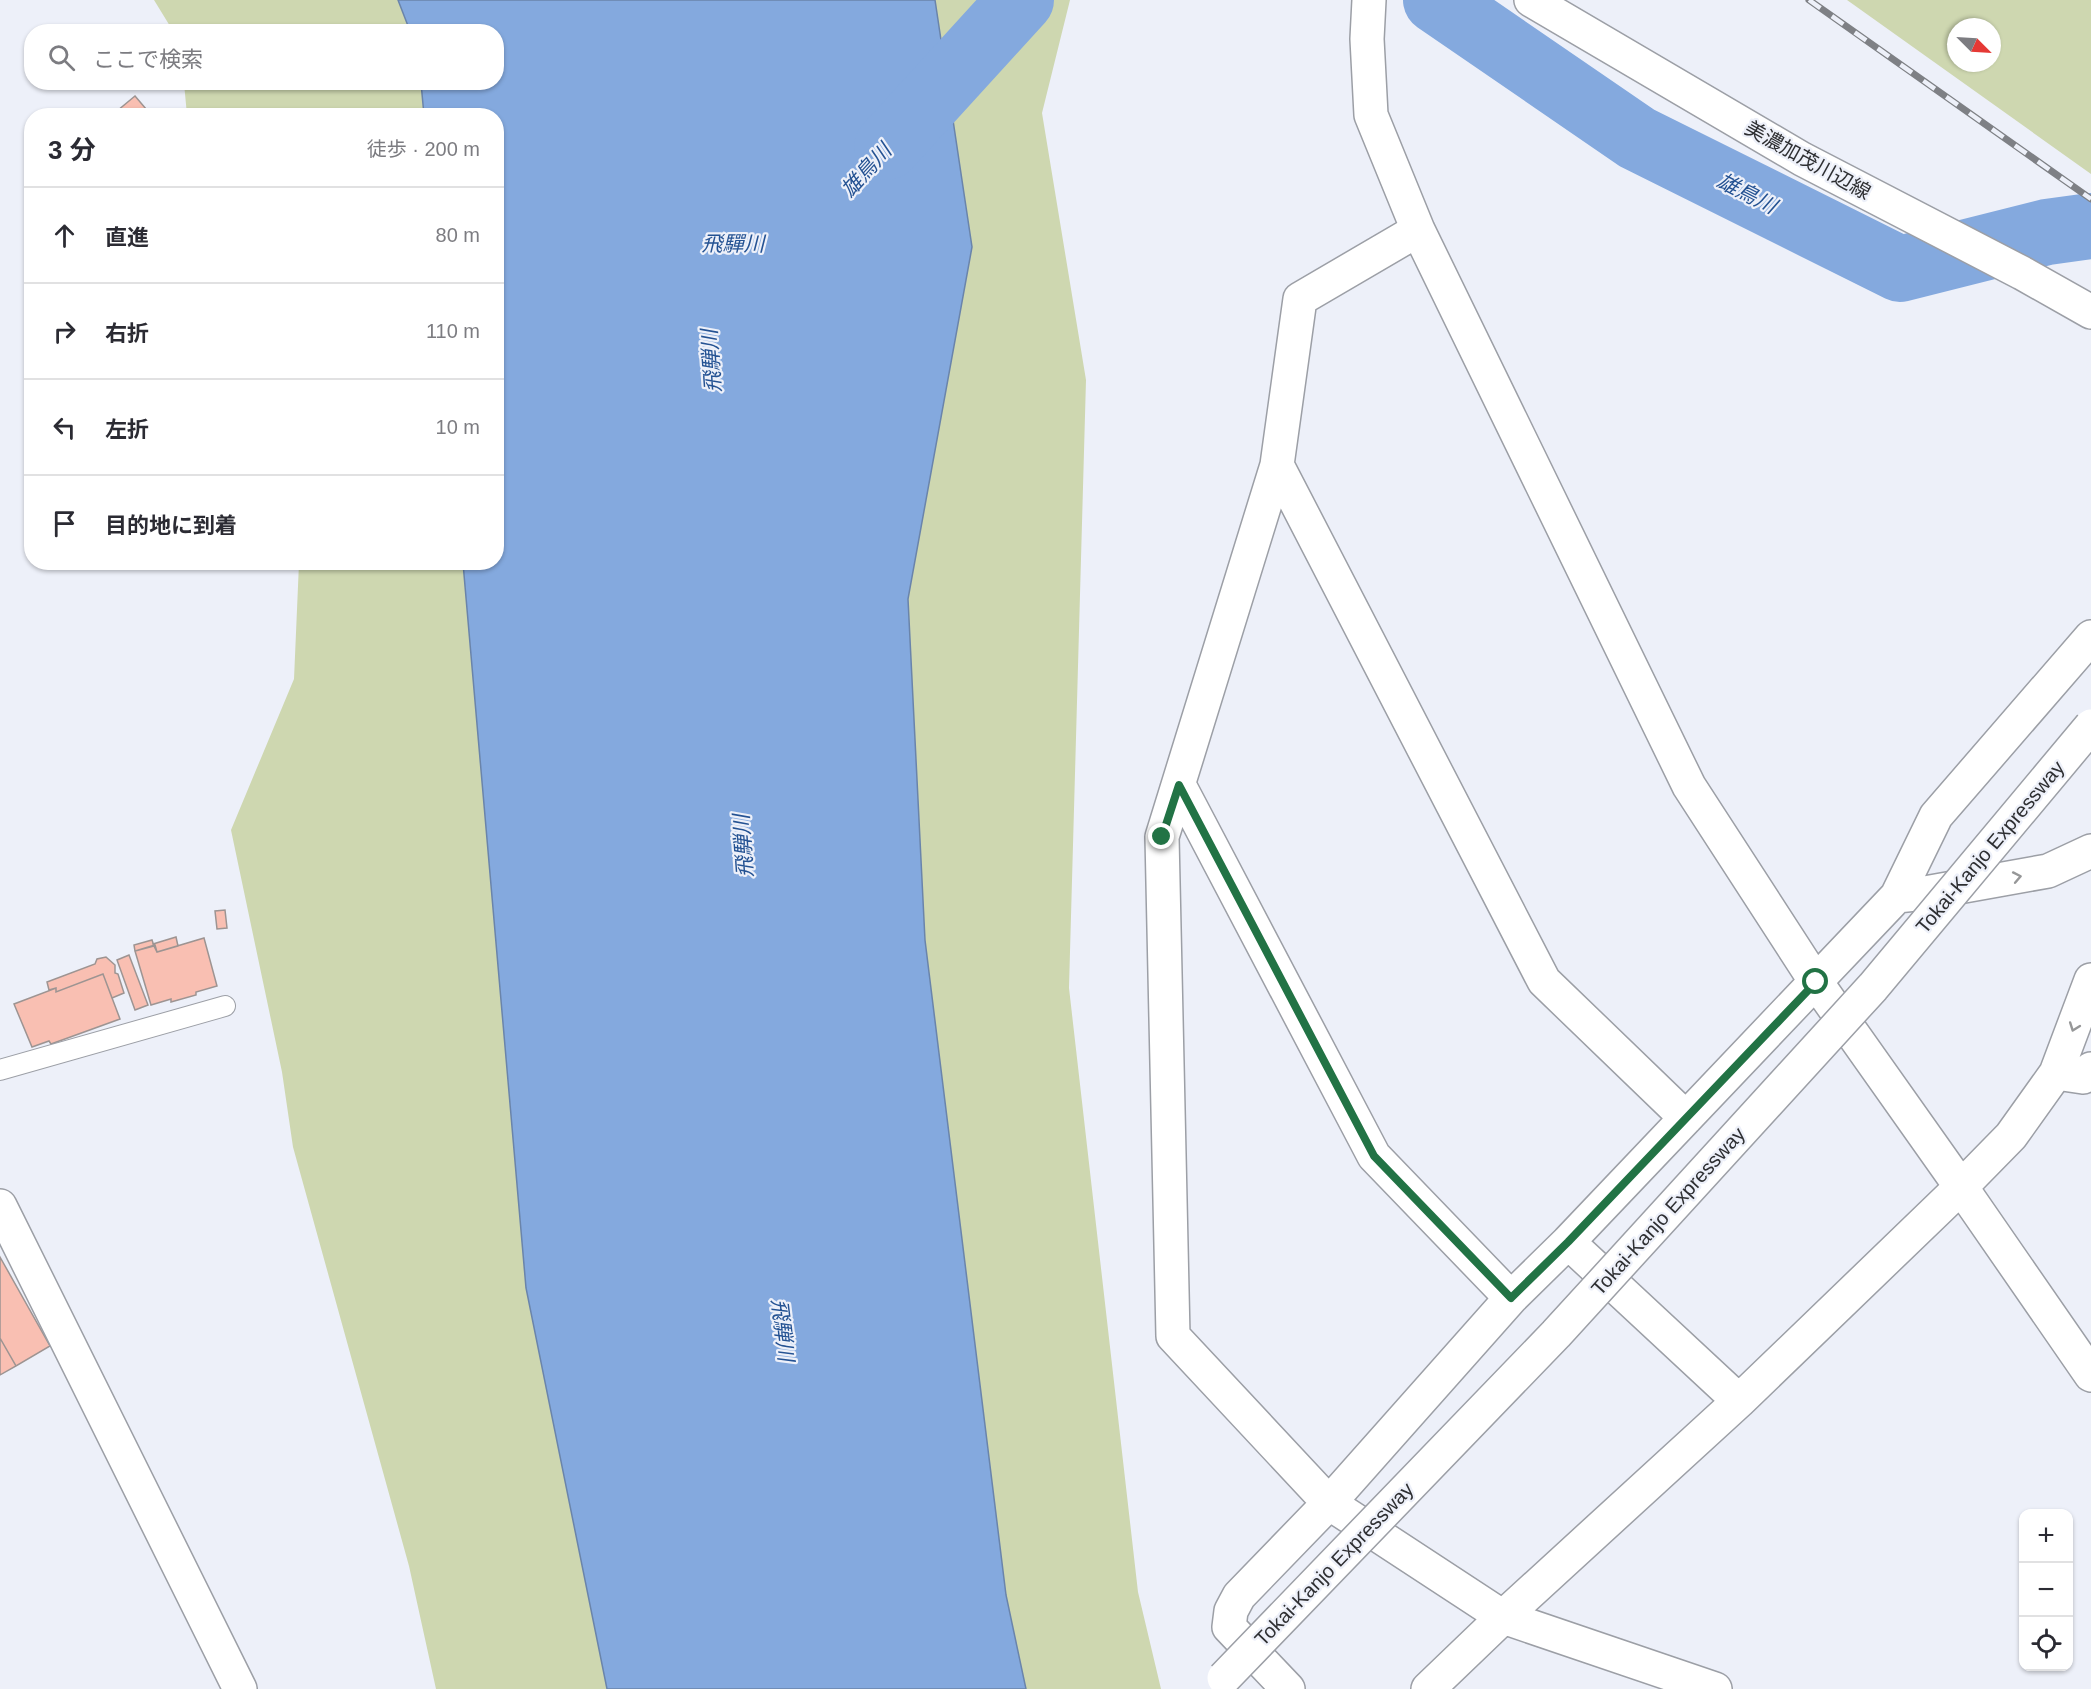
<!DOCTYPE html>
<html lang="ja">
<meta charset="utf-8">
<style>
body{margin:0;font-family:Helvetica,"Noto Sans JP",sans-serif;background:#f7f7f7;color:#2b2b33}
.controls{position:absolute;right:18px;bottom:18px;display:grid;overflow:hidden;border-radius:12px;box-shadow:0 2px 4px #0004}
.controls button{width:54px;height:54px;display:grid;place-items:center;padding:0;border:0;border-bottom:2px solid #e1e1e2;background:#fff;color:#2b2b33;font:30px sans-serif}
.compass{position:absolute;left:1947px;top:18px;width:54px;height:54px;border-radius:50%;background:#fff;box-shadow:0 2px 4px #0004;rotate:114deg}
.stop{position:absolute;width:18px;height:18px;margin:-14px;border:4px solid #227345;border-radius:50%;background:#fff}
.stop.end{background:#227345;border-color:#fff;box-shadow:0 2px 6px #0008}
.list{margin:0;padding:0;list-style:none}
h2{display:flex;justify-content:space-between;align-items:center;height:78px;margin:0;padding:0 24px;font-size:26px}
h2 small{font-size:20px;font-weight:400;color:#7c7c81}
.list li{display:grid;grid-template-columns:39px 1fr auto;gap:18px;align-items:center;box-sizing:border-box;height:96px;padding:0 24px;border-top:2px solid #e1e1e2}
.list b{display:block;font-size:22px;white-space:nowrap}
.list em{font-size:20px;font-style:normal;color:#7c7c81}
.icon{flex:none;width:33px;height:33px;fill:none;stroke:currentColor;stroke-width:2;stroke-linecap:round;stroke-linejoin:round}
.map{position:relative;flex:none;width:2091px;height:1689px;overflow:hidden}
.search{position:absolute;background:#fff;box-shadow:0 2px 4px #0004;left:24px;top:24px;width:480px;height:66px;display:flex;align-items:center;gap:15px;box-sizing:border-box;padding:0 21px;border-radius:24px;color:#7c7c81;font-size:22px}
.panel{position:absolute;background:#fff;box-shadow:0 2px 4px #0004;left:24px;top:108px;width:480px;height:462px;border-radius:24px}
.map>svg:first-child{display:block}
.green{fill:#ced7b0;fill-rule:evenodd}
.water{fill:#84a9de;stroke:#6a84aa;stroke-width:1.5}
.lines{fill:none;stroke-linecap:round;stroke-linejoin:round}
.river{stroke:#84a9de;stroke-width:66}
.building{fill:#f9bfb2;stroke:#9d9492;stroke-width:1.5}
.service-casing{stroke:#9c9fa6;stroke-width:22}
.minor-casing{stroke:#9c9fa6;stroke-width:36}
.secondary-casing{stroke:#9c9fa6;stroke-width:36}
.service{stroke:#fff;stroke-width:20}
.minor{stroke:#fff;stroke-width:33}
.secondary{stroke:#fff;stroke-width:33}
.rail-casing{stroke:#7e8085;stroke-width:7}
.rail{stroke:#edf0f9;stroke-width:4.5;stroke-dasharray:14;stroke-linecap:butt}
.motorway-bridge-casing{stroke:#9c9fa6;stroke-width:36;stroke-linecap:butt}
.motorway-bridge{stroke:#fff;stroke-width:33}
.oneway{stroke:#969798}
.route{stroke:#227345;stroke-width:8}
.labels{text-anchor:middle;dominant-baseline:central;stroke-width:4.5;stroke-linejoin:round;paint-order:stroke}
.street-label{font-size:20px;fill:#2e2f32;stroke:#edf0f9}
.water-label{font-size:21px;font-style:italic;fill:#245293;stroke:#edf0f9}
</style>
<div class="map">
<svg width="2091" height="1689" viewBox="0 0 2091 1689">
<rect width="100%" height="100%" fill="#edf0f9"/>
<path class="green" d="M154 0H398L410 31H173Z
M935 0H1070L1042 113 1086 380 1069 988 1138 1592 1161 1689H1026L1006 1595 925 940 908 599 972 247Z
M1847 0H2091V174ZM1956 27H1992V63H1956Z
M184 83H421L424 115H187Z
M299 563H463L526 1288 607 1689H436L409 1566 293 1147 282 1072 231 830 294 679Z"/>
<path class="water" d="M398 0H935L972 247 908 599 925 940 1006 1595 1026 1689H607L526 1288 463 563 496 562V116L424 115 421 83 496 82V32L410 31Z"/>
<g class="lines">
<path class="river" d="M1436 0 1637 138 1900 269 2047 232 2091 226
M887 147 1021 0"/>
</g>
<path class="building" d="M135 96 152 116H111Z
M225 910 227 928 217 929 215 911Z
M176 937 178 946 157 952 153 944Z
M204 938 217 986 196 992V995L171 1002V999L151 1005 135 951 155 945 157 952Z
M152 940 154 946 135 951 134 945Z
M129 955 148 1005 135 1010 117 960Z
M106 957 115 965V973L118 974 124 993 112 998 103 974 56 992V988L49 990 47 982 95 964 97 959Z
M103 974 120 1019 51 1044 49 1041 32 1047 14 1004 56 988V992Z
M0 1257 50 1346 16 1366 0 1338Z
M0 1338 16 1366 0 1375Z"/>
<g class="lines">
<g class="service-casing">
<path id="service" d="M0 1070 225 1006"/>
</g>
<g class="minor-casing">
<path id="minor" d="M1369 0 1367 39 1371 115 1418 230 1689 786 1816 982 1961 1187 2011 1136 2056 1073 2091 980
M1418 230 1300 299 1277 465 1162 837 1173 1336 1329 1503 1503 1617 1715 1689
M1277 465 1544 981 1686 1118
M1179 785 1374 1156 1511 1298
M1897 896 1925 893 2048 871 2091 851
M2056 1073 2083 1077 2091 1069
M0 1206 240 1689
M1568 1242 1739 1401
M1288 1689 1229 1627 1231 1611 1239 1596 1329 1503 1511 1298 1568 1242 1897 896 1936 816 2091 637
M1428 1689 1503 1617 1739 1401 1961 1187 2091 1375"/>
</g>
<g class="secondary-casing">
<path id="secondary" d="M1531 0 1802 159 2022 273 2091 312"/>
</g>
<use href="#service" class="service"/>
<use href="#minor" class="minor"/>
<use href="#secondary" class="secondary"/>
<g class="rail-casing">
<path id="rail" d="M1809 0 2091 199"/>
</g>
<use href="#rail" class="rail"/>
<g class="motorway-bridge-casing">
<path id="motorway-bridge" d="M1224 1678 1556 1334 1873 987 2091 726"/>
</g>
<use href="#motorway-bridge" class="motorway-bridge"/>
</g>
<defs><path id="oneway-chevron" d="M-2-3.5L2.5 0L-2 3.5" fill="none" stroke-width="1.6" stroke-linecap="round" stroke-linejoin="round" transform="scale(1.5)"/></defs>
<g class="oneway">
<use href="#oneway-chevron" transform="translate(2017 877) rotate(-11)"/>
<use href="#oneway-chevron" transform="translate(2074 1027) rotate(110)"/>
</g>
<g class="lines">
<path class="route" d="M1162 837 1179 785 1374 1156 1511 1298 1568 1242 1816 982"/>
</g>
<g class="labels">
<g class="street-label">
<text transform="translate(1808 160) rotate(29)">美濃加茂川辺線</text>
<text transform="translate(1990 847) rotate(-50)">Tokai-Kanjo Expressway</text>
<text transform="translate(1668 1211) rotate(-48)">Tokai-Kanjo Expressway</text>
<text transform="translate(1334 1564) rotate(-46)">Tokai-Kanjo Expressway</text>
</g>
<g class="water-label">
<text transform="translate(866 170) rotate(-48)">雄鳥川</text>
<text transform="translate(1747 193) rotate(27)">雄鳥川</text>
<text x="733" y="243">飛驒川</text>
<text transform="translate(711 361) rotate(-94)">飛騨川</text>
<text transform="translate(743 846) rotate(-94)">飛騨川</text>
<text transform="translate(783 1330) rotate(83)">飛騨川</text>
</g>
</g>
</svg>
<div class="controls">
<button>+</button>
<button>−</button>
<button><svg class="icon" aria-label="locate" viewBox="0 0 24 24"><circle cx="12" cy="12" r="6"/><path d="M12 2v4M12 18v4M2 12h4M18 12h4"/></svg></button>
</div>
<svg class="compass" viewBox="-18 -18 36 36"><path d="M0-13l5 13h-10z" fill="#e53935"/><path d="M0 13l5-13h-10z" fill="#7c7c81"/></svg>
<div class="stop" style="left:1816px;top:982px"></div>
<div class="stop end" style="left:1162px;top:837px"></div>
<div class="search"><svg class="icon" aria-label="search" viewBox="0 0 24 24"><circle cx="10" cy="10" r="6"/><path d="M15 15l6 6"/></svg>ここで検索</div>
<section class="panel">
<h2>3 分<small>徒歩 · 200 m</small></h2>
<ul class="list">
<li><svg class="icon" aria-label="ahead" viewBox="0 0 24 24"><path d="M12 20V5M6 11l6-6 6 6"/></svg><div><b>直進</b></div><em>80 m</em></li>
<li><svg class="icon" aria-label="right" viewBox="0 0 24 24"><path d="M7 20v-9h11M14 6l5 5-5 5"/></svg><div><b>右折</b></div><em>110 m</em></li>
<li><svg class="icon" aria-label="left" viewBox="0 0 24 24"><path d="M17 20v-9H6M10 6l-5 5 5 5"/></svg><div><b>左折</b></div><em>10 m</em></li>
<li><svg class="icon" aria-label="arrive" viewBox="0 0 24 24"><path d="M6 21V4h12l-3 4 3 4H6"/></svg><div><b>目的地に到着</b></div></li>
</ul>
</section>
</div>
